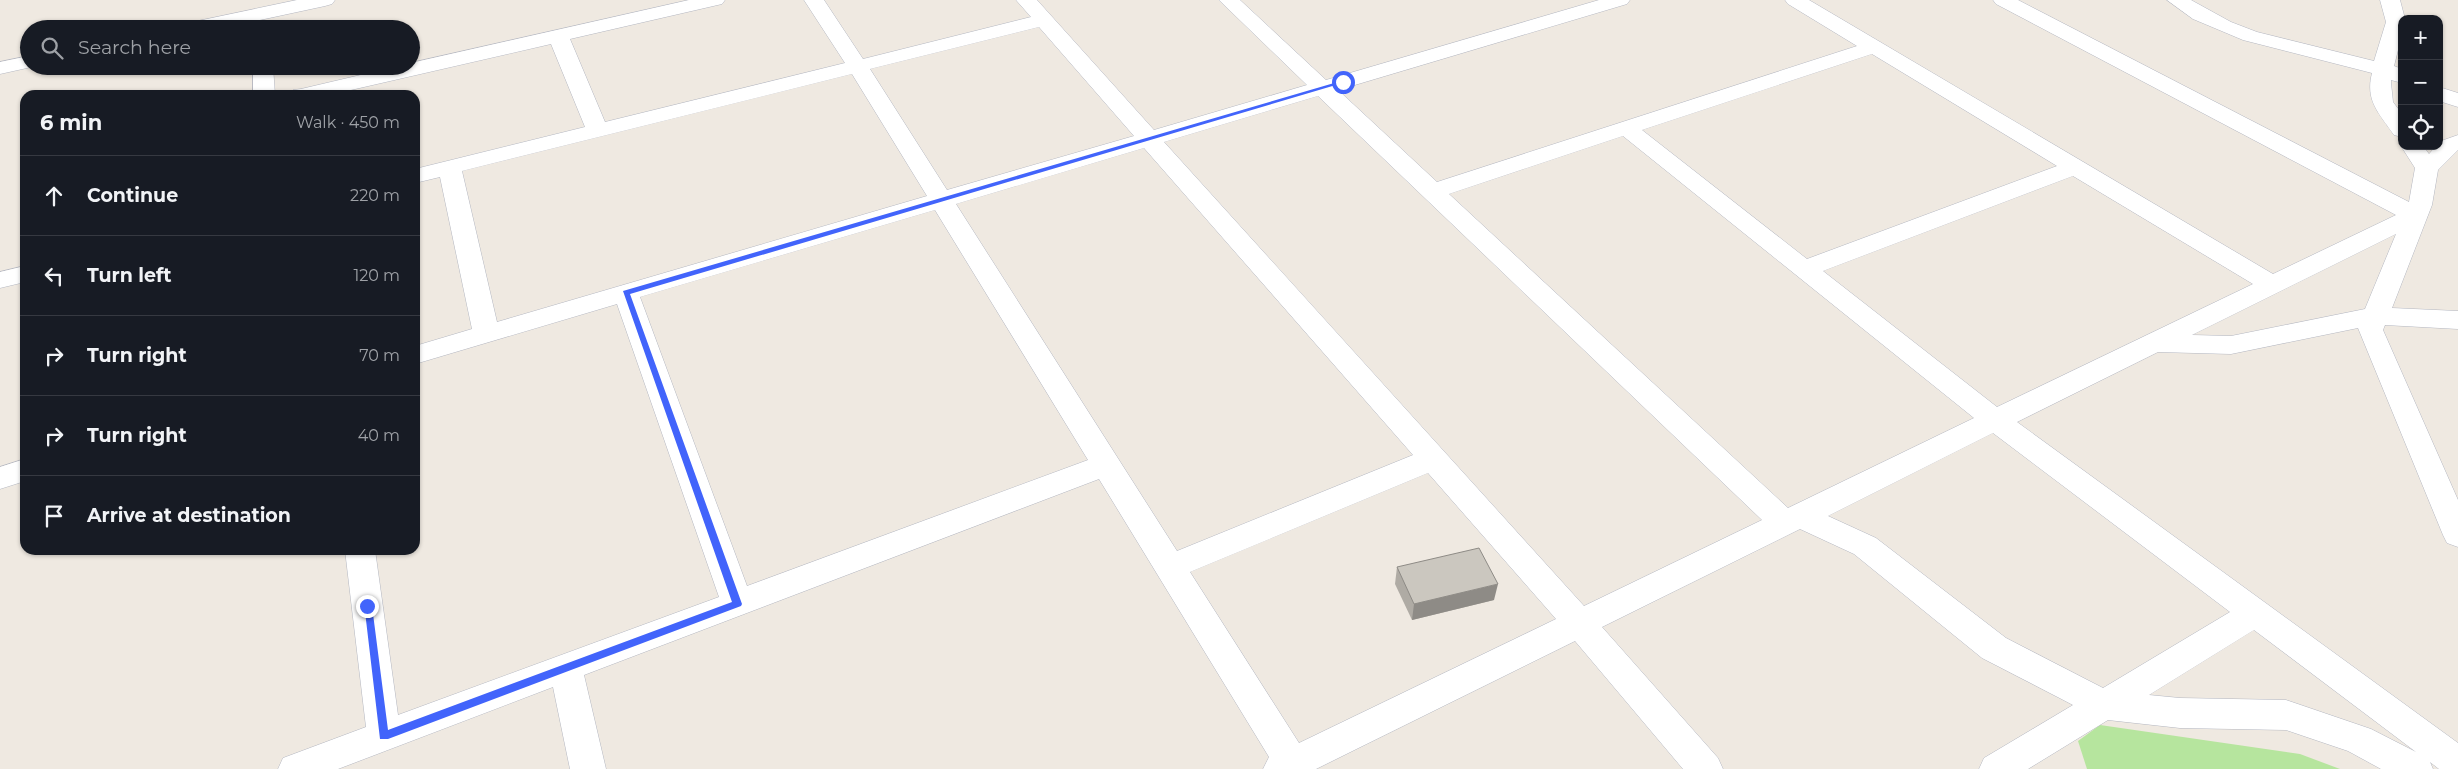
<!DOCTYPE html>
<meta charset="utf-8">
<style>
body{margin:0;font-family:Montserrat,sans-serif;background:#242831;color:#f1f3f6}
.controls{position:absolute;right:15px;top:15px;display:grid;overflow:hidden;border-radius:10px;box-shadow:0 1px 4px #0004}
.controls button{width:45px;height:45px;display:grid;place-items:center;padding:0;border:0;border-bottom:1px solid #363941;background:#171b24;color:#f1f3f6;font:25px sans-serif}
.stop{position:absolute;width:15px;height:15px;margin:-11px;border:4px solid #4264fb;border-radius:50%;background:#fff}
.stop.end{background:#4264fb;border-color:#fff;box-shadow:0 1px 5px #0008}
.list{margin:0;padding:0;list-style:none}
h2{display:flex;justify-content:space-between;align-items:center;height:65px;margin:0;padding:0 20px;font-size:21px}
h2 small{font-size:16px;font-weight:400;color:#9ea1a6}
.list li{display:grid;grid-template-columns:32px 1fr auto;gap:15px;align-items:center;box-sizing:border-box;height:80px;padding:0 20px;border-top:1px solid #363941}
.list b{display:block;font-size:19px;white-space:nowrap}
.list em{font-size:16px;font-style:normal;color:#9ea1a6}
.icon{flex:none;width:28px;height:28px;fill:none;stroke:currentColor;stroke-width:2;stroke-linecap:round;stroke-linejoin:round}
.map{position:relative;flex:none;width:2458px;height:769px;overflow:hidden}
.search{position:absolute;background:#171b24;box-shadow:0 1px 4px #0004;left:20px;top:20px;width:400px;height:55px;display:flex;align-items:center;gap:12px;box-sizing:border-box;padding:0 18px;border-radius:28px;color:#9ea1a6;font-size:19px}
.panel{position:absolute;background:#171b24;box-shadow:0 1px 4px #0004;left:20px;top:90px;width:400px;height:465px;border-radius:15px}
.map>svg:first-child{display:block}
.green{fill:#b6e59e}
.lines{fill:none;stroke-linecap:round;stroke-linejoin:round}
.minor-casing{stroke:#b4b7c1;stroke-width:1}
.minor{fill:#fff;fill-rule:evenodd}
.wall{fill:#afaba4}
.shaded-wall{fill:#8e8b86}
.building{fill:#cbc7bf;stroke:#8e8b86}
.route{fill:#4264fb}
</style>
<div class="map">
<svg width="2458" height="769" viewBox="0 0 2458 769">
<rect width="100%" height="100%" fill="#efe9e1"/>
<path class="green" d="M2100 725 2300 754 2340 769H2087L2078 741Z"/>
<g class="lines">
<g class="minor-casing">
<path id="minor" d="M297 0H335L332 4 325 6 218 29H178L181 25 188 23Z
M689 0H725L722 4 570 39 605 122 845 63 804 0H824L863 59 1031 17 1016 0H1037L1154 130 1307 85 1219 0H1240L1326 80 1599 0H1630L1627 4 1338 90 1437 182 1857 46 1788 4 1785 0H1809L2273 274 2396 215 1996 4 1993 0H2018L2409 202 2415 168 2401 146 2402 145 2423 146 2429 154 2436 146H2439L2441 141 2458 135V150L2438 170 2432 205 2392 308 2458 311V329L2385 325 2383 330 2458 500V547L2447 543 2443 535 2358 328 2231 354 2158 352 2017 422 2458 743V769H2439L2430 762 2433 769H2381L2348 751 2286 730 2180 728 2108 720 2028 769H1979L1984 758 2073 705 1982 658 1854 554 1800 529 1602 627 1718 758 1723 769H1683L1575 641 1316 769H1263L1269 757 1099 479 584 675 606 769H570L553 687 338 769H278L283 758 366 727 345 550H375L398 715 719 597 617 304 415 364V346L472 329 440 177 415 183V169L585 127 551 44 329 95H290L293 90 301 89 399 66H411V63ZM1039 27 1134 136 947 190 870 69ZM1872 54 2057 166 1807 259 1642 130ZM852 74 927 196 497 322 462 171ZM1318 96 1762 520 1584 606 1164 142ZM1623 136 1974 418 1788 508 1449 194ZM1144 148 1413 455 1177 551 956 204ZM2073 176 2253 284 1997 407 1823 271ZM935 210 1088 460 747 586 640 297ZM2396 234 2365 309 2231 336 2192 335ZM1993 433 2230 612 2103 688 2006 638 1876 538 1828 516ZM1428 473 1556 619 1299 743 1190 572ZM2254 630 2416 752 2371 729 2286 700 2180 698 2149 695Z
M2167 0H2191L2231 22 2257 32 2374 61 2386 22 2380 0H2400L2405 19H2402V34L2394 66 2402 69V83L2391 80V83L2393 102 2402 114V137L2394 135C2379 113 2365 101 2372 73L2243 40 2193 19Z
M29 56V66H36L0 74V62Z
M253 66H273L275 95H253Z
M2439 87 2458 93V107L2439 101Z
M25 266V282L0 288V272Z
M25 459V481L0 489V467Z"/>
</g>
<use href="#minor" class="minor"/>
</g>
<path class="wall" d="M1397 567 1494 600 1412 620 1395 584Z"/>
<path class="shaded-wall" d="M1498 584 1494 600 1412 620 1414 604Z"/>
<path class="building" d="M1479 548 1498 584 1414 604 1397 567Z"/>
<path class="route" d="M1341 81 1346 82 630 294 742 604 741 606 388 739H380L364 603H371L372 606 388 730 732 602 623 291Z"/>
</svg>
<div class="controls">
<button>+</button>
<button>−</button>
<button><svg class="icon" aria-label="locate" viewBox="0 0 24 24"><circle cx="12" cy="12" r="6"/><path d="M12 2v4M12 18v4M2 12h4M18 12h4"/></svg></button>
</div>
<div class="stop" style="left:1343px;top:82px"></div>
<div class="stop end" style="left:367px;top:606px"></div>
<div class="search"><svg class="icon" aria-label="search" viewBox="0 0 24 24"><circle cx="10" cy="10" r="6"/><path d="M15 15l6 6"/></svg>Search here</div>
<section class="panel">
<h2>6 min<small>Walk · 450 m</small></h2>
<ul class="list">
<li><svg class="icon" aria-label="ahead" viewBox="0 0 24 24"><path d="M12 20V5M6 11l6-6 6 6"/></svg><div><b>Continue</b></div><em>220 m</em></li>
<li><svg class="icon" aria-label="left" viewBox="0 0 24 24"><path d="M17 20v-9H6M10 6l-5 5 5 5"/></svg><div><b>Turn left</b></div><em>120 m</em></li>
<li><svg class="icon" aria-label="right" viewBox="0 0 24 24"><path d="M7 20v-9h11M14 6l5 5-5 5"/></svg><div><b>Turn right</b></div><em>70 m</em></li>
<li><svg class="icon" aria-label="right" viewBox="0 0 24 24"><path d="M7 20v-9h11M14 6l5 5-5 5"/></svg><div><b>Turn right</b></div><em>40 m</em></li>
<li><svg class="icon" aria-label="arrive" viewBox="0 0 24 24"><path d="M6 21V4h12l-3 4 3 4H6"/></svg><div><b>Arrive at destination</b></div></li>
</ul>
</section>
</div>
